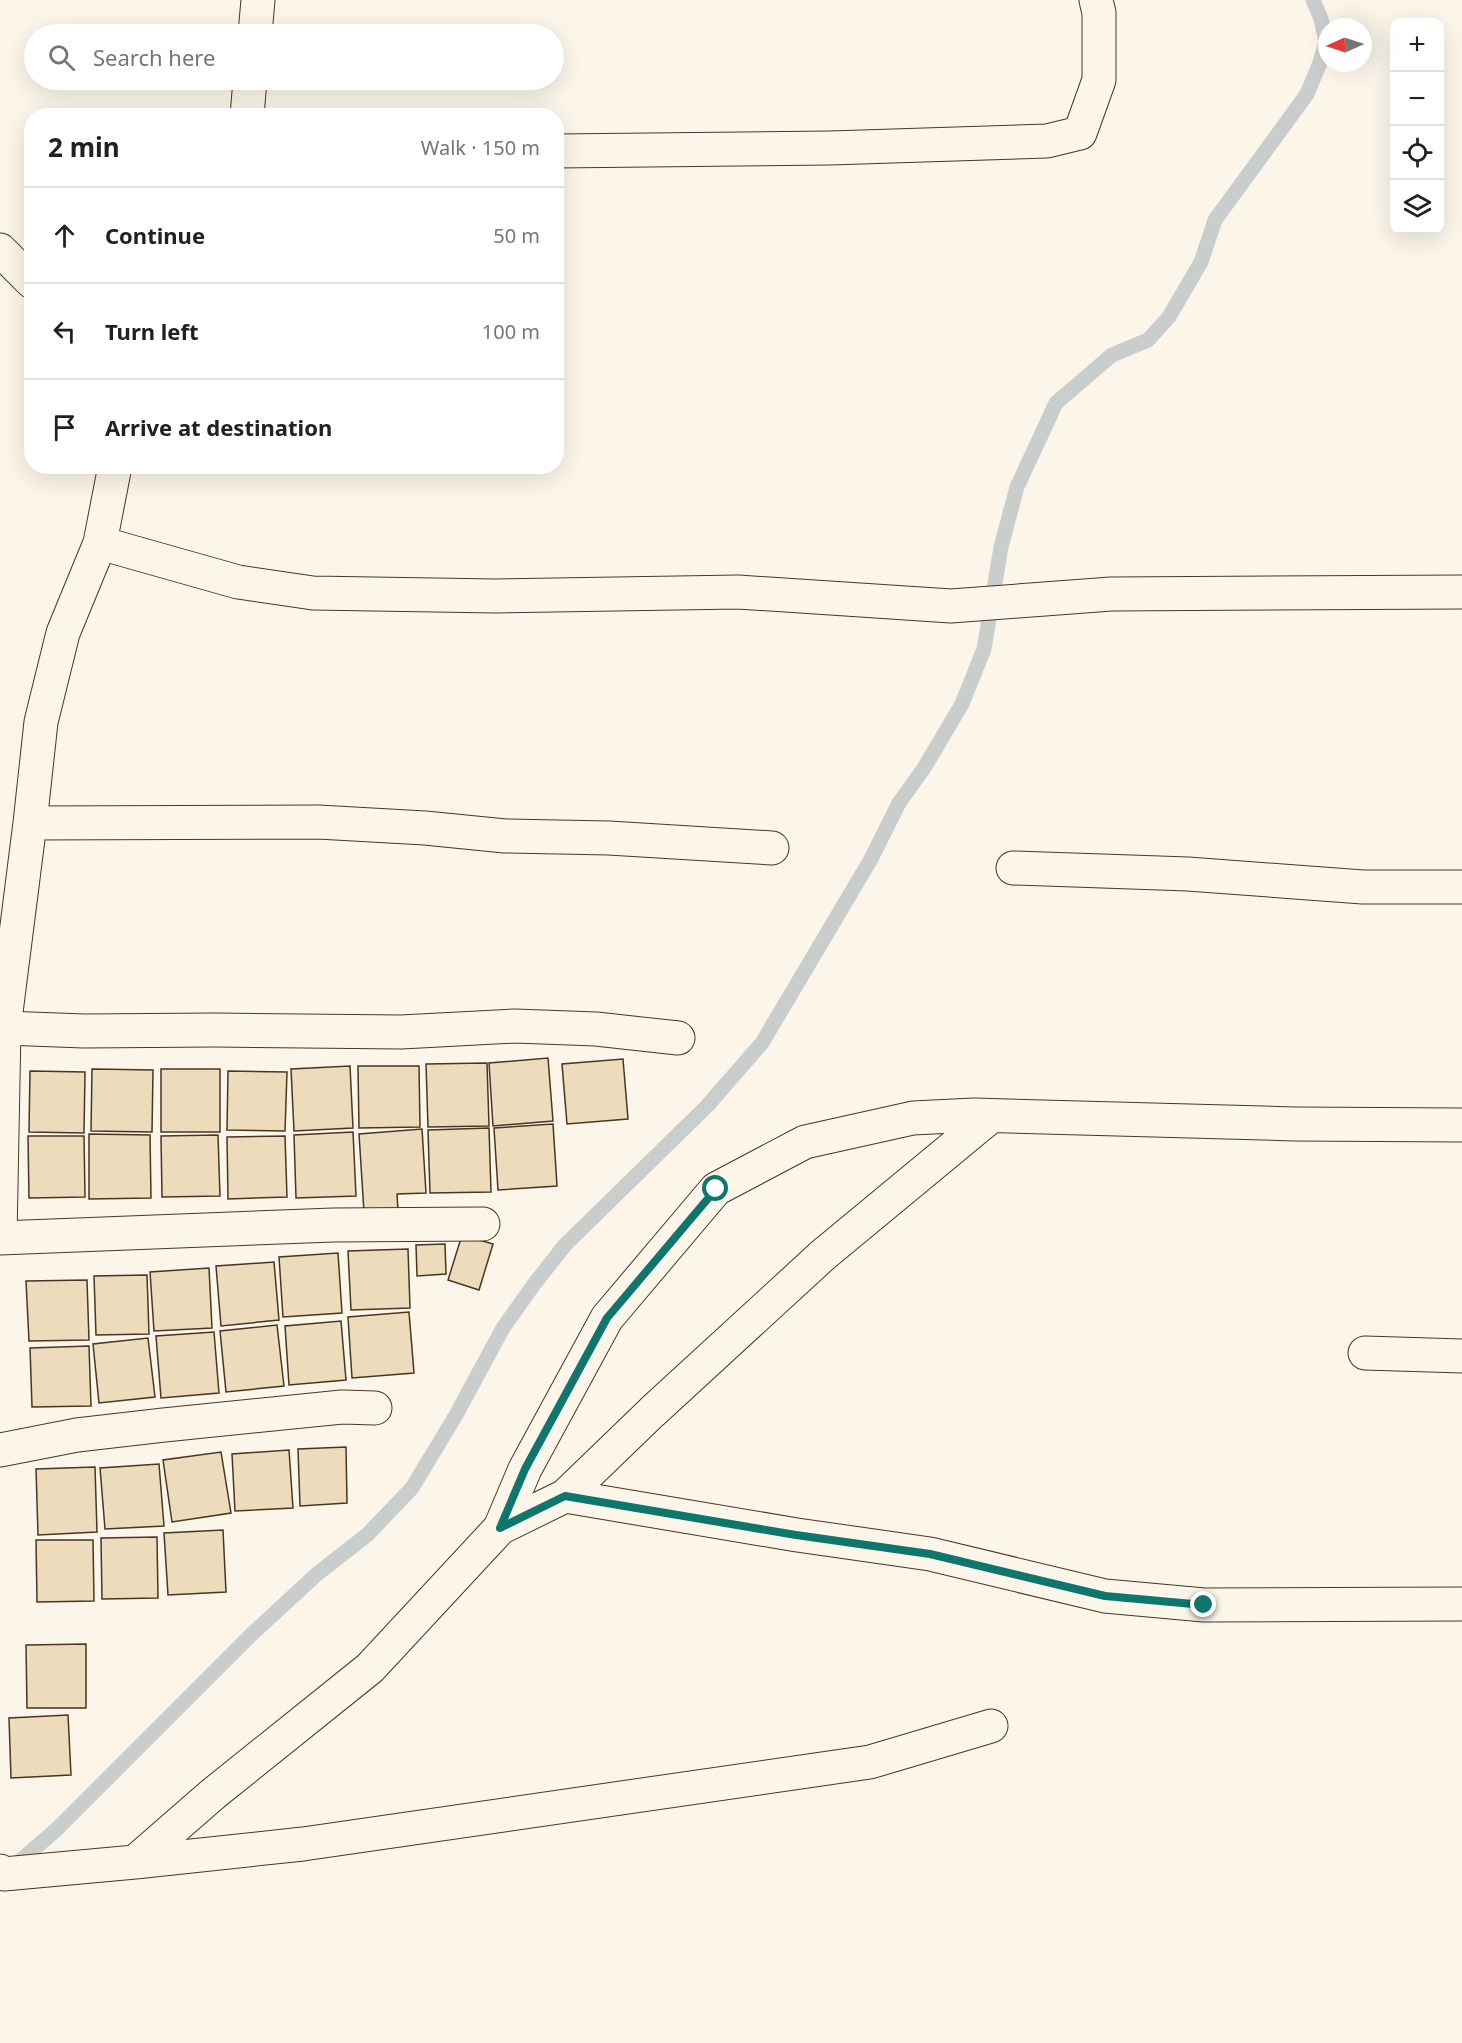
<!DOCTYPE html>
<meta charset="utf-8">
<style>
body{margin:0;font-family:"Noto Sans",sans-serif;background:#f6f6f6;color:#202124}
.controls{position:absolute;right:18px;top:18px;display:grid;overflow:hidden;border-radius:12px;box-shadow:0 6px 24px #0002}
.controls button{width:54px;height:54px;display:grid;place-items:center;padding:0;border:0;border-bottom:2px solid #e0e0e0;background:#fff;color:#202124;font:30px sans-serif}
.compass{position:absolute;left:1318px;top:18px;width:54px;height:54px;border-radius:50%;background:#fff;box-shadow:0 6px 24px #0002;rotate:267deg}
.stop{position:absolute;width:18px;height:18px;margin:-14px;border:4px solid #0f766e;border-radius:50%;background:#fff}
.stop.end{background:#0f766e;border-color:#fff;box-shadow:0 2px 6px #0008}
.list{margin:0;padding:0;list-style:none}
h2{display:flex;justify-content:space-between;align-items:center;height:78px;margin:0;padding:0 24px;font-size:26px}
h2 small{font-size:20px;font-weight:400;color:#757577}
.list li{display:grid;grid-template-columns:39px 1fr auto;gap:18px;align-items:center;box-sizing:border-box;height:96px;padding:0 24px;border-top:2px solid #e0e0e0}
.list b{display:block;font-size:22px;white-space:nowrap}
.list em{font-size:20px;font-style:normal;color:#757577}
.icon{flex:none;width:33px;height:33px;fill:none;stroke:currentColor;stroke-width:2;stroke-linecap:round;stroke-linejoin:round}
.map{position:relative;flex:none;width:1462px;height:2043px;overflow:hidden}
.search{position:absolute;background:#fff;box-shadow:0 6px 24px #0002;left:24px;top:24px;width:540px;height:66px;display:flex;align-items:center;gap:15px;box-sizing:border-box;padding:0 21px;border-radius:33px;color:#757577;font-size:22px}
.panel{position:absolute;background:#fff;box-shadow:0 6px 24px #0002;left:24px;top:108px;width:540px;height:366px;border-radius:24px}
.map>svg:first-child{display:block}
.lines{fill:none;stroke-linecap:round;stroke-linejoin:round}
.stream{stroke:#c9cecd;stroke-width:15}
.building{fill:#ecdcbc;stroke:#4a3520;stroke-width:1.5}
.minor-casing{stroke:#4a3520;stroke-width:35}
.minor{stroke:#fbf6e9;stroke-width:33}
.route{stroke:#0f766e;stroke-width:8}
</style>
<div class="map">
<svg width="1462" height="2043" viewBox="0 0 1462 2043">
<rect width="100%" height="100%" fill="#fbf6e9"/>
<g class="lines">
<path class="stream" d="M11 1869 58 1828 252 1634 317 1574 367 1535 412 1488 456 1415 503 1328 535 1283 565 1245 707 1106 762 1043 871 859 899 803 924 768 962 704 984 649 1001 547 1017 487 1056 403 1112 355 1148 340 1169 317 1201 262 1215 220 1307 94 1320 63 1326 41 1321 19 1313 0"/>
</g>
<path class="building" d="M548 1058 553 1121 493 1126 489 1063Z
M623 1059 628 1119 567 1124 562 1064Z
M487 1063 489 1126 428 1127 426 1064Z
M350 1066 353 1128 294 1131 291 1069Z
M358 1066H419L420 1127 359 1128Z
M92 1069 153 1070 152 1132 91 1131Z
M161 1069H220V1132H161Z
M30 1071 85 1072 84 1133 29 1132Z
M228 1071 287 1072 285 1131 227 1130Z
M553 1124 557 1186 498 1190 494 1128Z
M489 1128 491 1192 430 1193 428 1130Z
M422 1129 426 1193 397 1194 398 1211 364 1212 359 1134Z
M353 1132 356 1196 296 1198 294 1135Z
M89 1134 150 1135 151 1198 89 1199Z
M218 1135 220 1196 162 1197 161 1136Z
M28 1136H84L85 1197 29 1198Z
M285 1136 287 1197 228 1199 227 1137Z
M462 1235 493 1244 479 1290 448 1280Z
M445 1244 446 1274 417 1276 416 1245Z
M408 1249 410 1308 351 1310 348 1251Z
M338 1253 342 1313 283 1317 279 1257Z
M274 1262 279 1320 221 1326 216 1266Z
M209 1268 212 1328 154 1331 150 1272Z
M147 1275 149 1334 96 1335 94 1276Z
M87 1280 89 1340 29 1341 26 1281Z
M409 1312 414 1373 352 1378 348 1317Z
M341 1321 346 1380 289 1385 285 1326Z
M277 1325 284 1386 226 1392 220 1331Z
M214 1332 219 1393 161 1398 156 1336Z
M148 1338 155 1397 99 1403 93 1344Z
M89 1346 91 1406 32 1407 30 1348Z
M346 1447 347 1503 300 1506 298 1449Z
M289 1450 293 1508 235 1511 232 1454Z
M221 1452 231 1513 172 1522 163 1460Z
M159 1464 164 1526 105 1529 100 1468Z
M95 1467 97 1532 38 1535 36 1469Z
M223 1530 226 1592 168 1595 164 1533Z
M157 1537 158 1598 102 1599 101 1538Z
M36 1540H93L94 1601 37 1602Z
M86 1644V1708H27L26 1645Z
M68 1715 71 1775 11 1778 9 1718Z"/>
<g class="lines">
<g class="minor-casing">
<path id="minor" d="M255 34 258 0
M247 116 250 80
M556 151 830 148 1047 141 1080 133 1099 80V13L1096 0
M0 250 32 282
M100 543 238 582 313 593 495 596 738 592 951 606 1111 594 1462 592
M30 823 41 722 63 633 100 543 115 466
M1013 868 1188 874 1363 887H1462
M4 1028 0 1238 333 1225 483 1224
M678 1038 596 1029 515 1026 401 1032 215 1030 84 1031 4 1028 30 823 318 822 425 828 505 836 609 838 772 848
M1365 1353 1462 1356
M0 1450 77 1435 164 1425 342 1407 375 1408
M565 1496 652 1412 823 1255 991 1116
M500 1528 565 1496 797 1535 930 1554 1105 1596 1204 1605 1462 1604
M135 1862 303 1844 870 1762 991 1726
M0 1871 4 1874 135 1862 213 1794 370 1668 500 1528 525 1469 607 1318 716 1189 805 1142 913 1118 974 1115 1295 1124 1462 1125"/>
</g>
<use href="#minor" class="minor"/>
</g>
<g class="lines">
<path class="route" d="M716 1189 607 1318 525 1469 500 1528 565 1496 796 1535 930 1554 1105 1596 1204 1605"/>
</g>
</svg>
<div class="controls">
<button>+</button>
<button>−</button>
<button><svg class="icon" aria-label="locate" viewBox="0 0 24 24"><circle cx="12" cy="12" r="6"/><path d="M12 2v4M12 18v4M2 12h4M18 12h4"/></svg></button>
<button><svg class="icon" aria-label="layers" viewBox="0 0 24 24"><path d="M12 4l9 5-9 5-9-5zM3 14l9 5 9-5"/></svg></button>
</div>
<svg class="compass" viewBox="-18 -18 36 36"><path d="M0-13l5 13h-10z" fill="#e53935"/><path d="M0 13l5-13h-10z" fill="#757577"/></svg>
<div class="stop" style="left:716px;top:1189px"></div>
<div class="stop end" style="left:1204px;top:1605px"></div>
<div class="search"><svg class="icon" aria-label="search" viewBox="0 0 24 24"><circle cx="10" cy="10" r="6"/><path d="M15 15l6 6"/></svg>Search here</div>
<section class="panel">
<h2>2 min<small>Walk · 150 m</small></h2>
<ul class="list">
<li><svg class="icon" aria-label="ahead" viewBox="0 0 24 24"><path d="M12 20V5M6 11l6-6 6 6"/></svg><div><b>Continue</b></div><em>50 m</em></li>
<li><svg class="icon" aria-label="left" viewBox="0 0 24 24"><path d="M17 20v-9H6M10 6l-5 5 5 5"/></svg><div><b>Turn left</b></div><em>100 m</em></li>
<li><svg class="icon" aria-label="arrive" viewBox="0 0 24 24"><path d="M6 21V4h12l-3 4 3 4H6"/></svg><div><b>Arrive at destination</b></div></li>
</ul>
</section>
</div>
